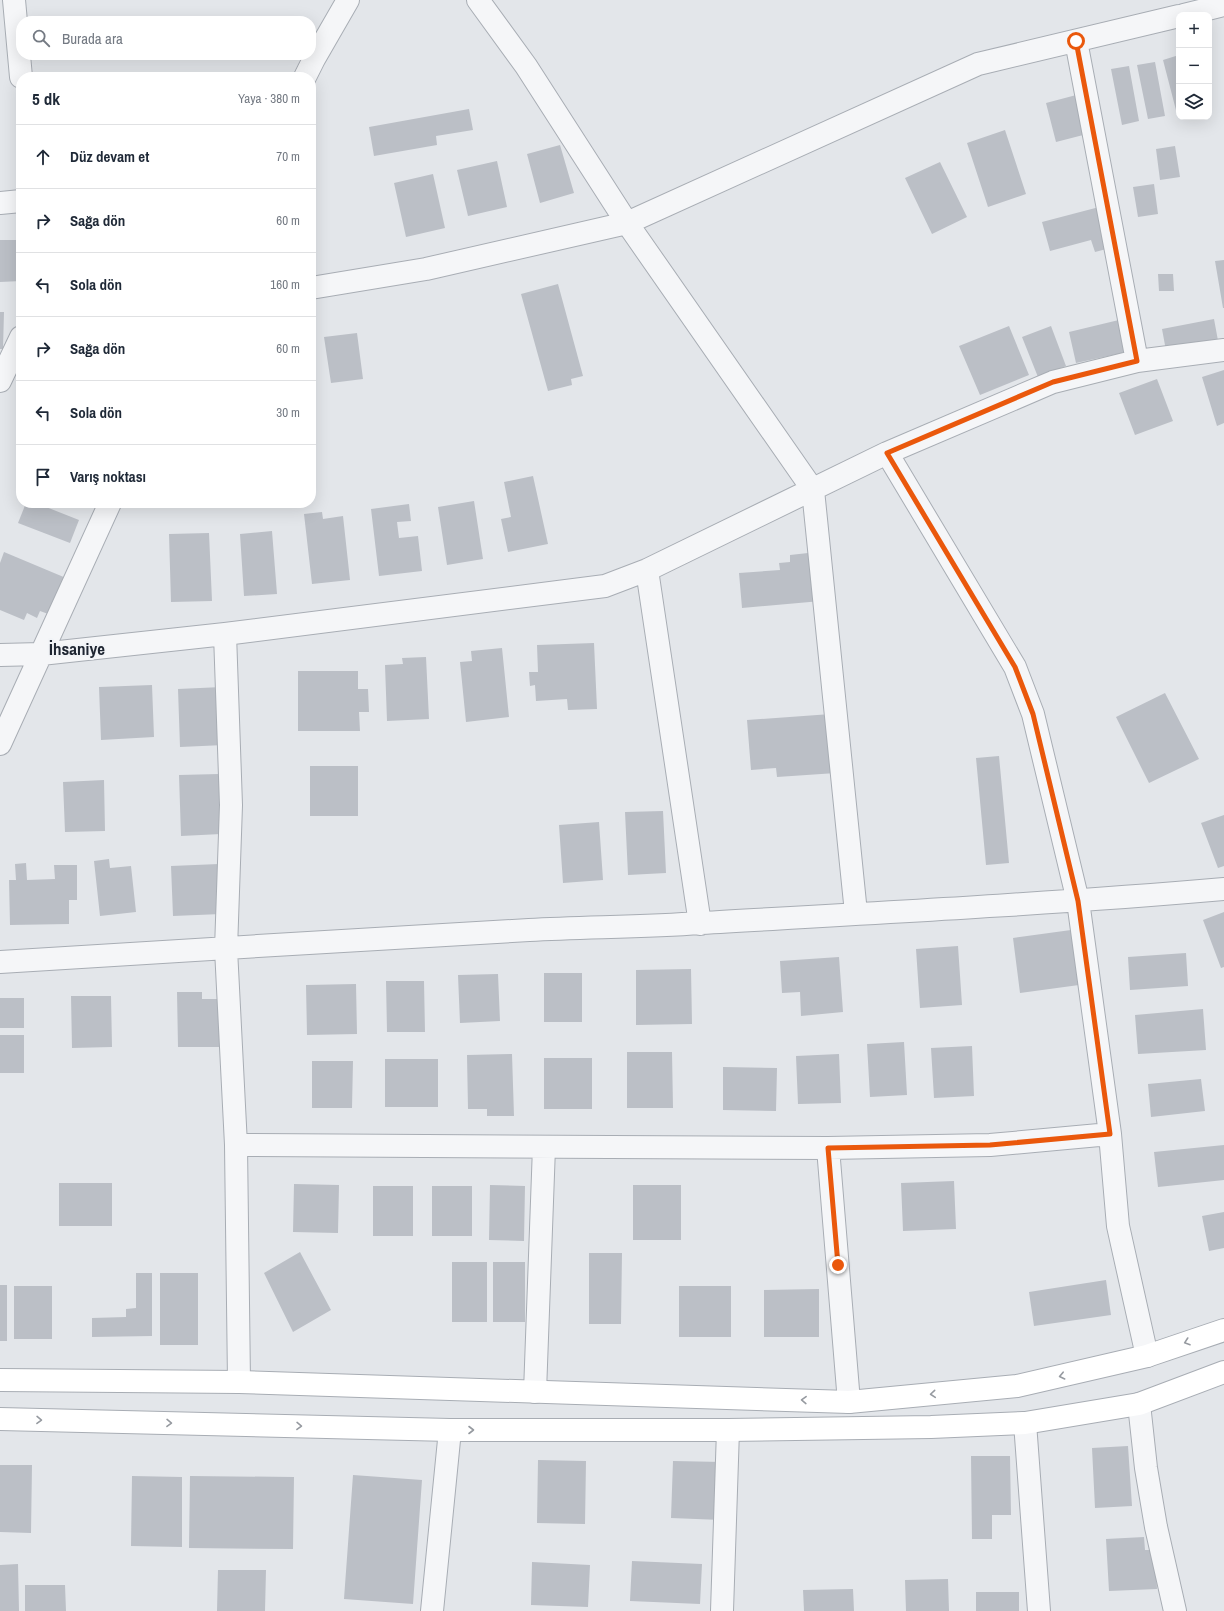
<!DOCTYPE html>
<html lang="tr">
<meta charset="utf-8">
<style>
body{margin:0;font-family:"Archivo Narrow",sans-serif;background:#f2f2f3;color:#1f2937}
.controls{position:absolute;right:12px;top:12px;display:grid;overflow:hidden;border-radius:8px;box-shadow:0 4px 16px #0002}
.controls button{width:36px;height:36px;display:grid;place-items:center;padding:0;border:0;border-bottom:1px solid #e0e1e3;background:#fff;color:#1f2937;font:20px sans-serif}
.stop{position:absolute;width:12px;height:12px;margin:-9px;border:3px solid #ea580c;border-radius:50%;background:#fff}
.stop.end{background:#ea580c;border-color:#fff;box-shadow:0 1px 4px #0008}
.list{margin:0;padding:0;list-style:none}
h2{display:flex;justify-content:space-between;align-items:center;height:52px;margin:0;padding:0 16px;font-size:17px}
h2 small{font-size:13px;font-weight:400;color:#747a83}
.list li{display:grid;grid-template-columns:26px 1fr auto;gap:12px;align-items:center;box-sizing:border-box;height:64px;padding:0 16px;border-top:1px solid #e0e1e3}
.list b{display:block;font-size:15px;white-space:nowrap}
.list em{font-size:13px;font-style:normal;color:#747a83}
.icon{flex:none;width:22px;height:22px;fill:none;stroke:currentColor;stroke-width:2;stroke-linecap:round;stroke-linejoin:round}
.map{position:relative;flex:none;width:1224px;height:1611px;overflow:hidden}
.search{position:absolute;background:#fff;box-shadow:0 4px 16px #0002;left:16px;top:16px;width:300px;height:44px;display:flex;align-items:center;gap:10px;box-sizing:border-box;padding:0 14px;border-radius:16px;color:#747a83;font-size:15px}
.panel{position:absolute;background:#fff;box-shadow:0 4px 16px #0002;left:16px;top:72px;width:300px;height:436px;border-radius:16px}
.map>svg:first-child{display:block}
.building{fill:#bbbfc6}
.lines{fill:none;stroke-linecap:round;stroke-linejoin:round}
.minor-casing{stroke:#a8adb4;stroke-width:24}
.secondary-casing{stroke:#a8adb4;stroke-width:24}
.minor{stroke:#f5f6f8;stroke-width:22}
.secondary{stroke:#fff;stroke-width:22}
.oneway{stroke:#969aa0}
.route{stroke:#ea580c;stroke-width:5}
.labels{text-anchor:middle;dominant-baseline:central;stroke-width:4;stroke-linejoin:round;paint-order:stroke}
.district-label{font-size:17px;font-weight:bold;fill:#1e2531;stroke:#f2f4f7}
</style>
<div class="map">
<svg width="1224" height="1611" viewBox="0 0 1224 1611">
<rect width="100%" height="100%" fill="#e3e6ea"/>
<path class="building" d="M1179 55V114H1177L1163 60Z
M1155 62 1165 116 1148 119 1137 65Z
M1129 66 1139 121 1122 125 1111 69Z
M1080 94 1091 133 1056 142 1046 103Z
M469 109 473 130 436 136 437 145 374 156 369 127Z
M1005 130 1026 194 988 207 967 143Z
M560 145 574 193 540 203 527 154Z
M1175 146 1180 177 1160 180 1156 149Z
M497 161 507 207 468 216 457 170Z
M940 162 967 217 932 234 905 178Z
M433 174 445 228 406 237 394 183Z
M1154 184 1158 214 1138 217 1133 187Z
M1103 206 1114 247 1095 252 1091 240 1050 251 1042 222Z
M0 240H21V281L0 282Z
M1224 260V308H1223L1215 261Z
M1158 274H1173L1174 291H1159Z
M558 284 583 376 571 379 572 385 548 391 521 294Z
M0 312H4L3 349H0Z
M1123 319 1131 351 1076 363 1069 332Z
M1214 319 1219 346 1167 356 1162 329Z
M1009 326 1029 375 980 395 959 346Z
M1051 326 1066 366 1038 377 1022 337Z
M357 333 363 379 331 383 324 337Z
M1224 370V423L1217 426 1202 377Z
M1157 379 1173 421 1135 435 1119 393Z
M533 476 548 544 508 552 501 519 511 517 504 482Z
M474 501 483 559 447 565 438 507Z
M26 503H36L79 520 70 543 18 523Z
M409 504 411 521 397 522 399 538 418 536 422 571 379 576 371 509Z
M322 512 323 519 343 516 350 580 312 584 304 514Z
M272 531 277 594 244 596 240 534Z
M209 533 212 601 171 602 169 534Z
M4 552 66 578 51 615 40 611 37 618 27 613 24 620 0 610V563Z
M817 552 821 601 742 608 739 573 780 570 779 563 790 562V555Z
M594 643 597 709 568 710 567 699 536 701 535 685 530 686 529 672H538L537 645Z
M502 648 509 717 466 722 460 662 472 661 471 651Z
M426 657 429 719 387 721 385 665 403 664 402 658Z
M298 671H358V689H368L369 712H359L360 731H298Z
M152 685 154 737 101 740 99 687Z
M222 687 224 745 180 747 178 689Z
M1165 693 1199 759 1149 783 1116 717Z
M831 714 836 773 777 777 776 768 751 770 747 720Z
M999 756 1009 863 986 865 976 758Z
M310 766H358V816H310Z
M219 774 221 834 181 836 179 775Z
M104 780 105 831 65 832 63 782Z
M663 811 666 873 628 875 625 812Z
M1224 815V866L1218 868 1201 823Z
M599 822 603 880 563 883 559 825Z
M109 859 110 868 131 866 136 912 100 916 94 861Z
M26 863 27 880 55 879 54 865H77V900H69V924L10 925 9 880H16L15 864Z
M219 864 221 914 173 916 171 866Z
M1224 912V967L1221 968 1203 920Z
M1071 930 1079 985 1020 993 1013 938Z
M958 946 962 1005 920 1008 916 949Z
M1186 953 1188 986 1130 990 1128 957Z
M839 957 843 1012 801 1016 800 992 782 993 780 961Z
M691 969 692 1024 636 1025V970Z
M544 973H582V1022H544Z
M498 974 500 1021 460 1023 458 975Z
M386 981H424L425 1032H387Z
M356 984 357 1034 307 1035 306 985Z
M177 992H202V999H222L223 1047H178Z
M71 996H111L112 1047 72 1048Z
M0 998H24V1028H0Z
M1203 1009 1206 1050 1138 1054 1135 1015Z
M0 1035H24V1073H0Z
M904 1042 907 1095 870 1097 867 1044Z
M972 1046 974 1096 934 1098 931 1048Z
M627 1052H672L673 1108H627Z
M512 1054 514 1116H487V1109H468L467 1055Z
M839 1054 841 1103 798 1104 796 1056Z
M544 1058H592V1109H544Z
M385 1059H438V1107H385Z
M312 1061H353L352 1108H312Z
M723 1067 777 1068 776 1111 723 1110Z
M1201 1079 1205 1111 1151 1117 1148 1084Z
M1224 1145V1180L1158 1187 1154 1152Z
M954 1181 956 1229 903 1231 901 1183Z
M59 1183H112V1226H59Z
M294 1184 339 1185 338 1233 293 1232Z
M490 1185 525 1186 524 1241 489 1240Z
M633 1185H681V1240H633Z
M373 1186H413V1236H373Z
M432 1186H472V1236H432Z
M1224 1212V1248L1209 1251 1202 1216Z
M300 1252 331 1310 293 1332 264 1273Z
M589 1253H622L621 1324H589Z
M452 1262H487V1322H452Z
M493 1262H525V1322H493Z
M136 1273H152V1336L92 1337V1318L126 1317V1309L136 1308Z
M160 1273H198V1345H160Z
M1106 1280 1111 1315 1034 1326 1029 1292Z
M0 1285H7V1341H0Z
M14 1286H52V1339H14Z
M679 1286H731V1337H679Z
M819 1289V1337H764V1290Z
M1128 1446 1132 1506 1095 1508 1092 1448Z
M971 1456H1010L1011 1515H992V1539H972Z
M538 1460 586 1461 585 1524 537 1523Z
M673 1461 723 1462 721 1520 671 1518Z
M0 1465H32L31 1533 0 1532Z
M353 1475 422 1480 413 1604 344 1599Z
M132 1476 182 1477V1547L131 1546Z
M190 1476 294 1477 293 1549 189 1548Z
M1144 1537 1145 1550H1155L1157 1589 1109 1591 1106 1539Z
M632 1561 702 1564 700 1604 630 1601Z
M532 1562 590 1565 588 1607 531 1605Z
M18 1564 19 1611H0V1565Z
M218 1570H266L265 1611H217Z
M948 1579 949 1611H906L905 1580Z
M25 1585H65L66 1611H25Z
M853 1589 854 1611H804L803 1590Z
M976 1592H1019V1611H976Z"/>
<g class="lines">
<g class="minor-casing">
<path id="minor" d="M14 0 21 77
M478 0 526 66 627 223 813 490 856 913
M1184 15 1224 5
M1076 41 1137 361
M305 77 314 59 348 0
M0 203 21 201
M311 288 426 269 627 223 978 64 1179 16
M0 381 21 337
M887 453 1015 667 1033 714 1078 901 1110 1134 1118 1226 1147 1356
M647 570 700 924
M225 634 231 805 226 949 236 1145 239 1382
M0 655 41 654 225 634 605 586 647 570 887 453 1053 382 1137 361 1224 350
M0 744 110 503
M0 962C176 952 353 939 529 930 586 927 644 927 701 923 876 913 1050 904 1224 889
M236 1145 828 1148 990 1145 1110 1134
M828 1148 849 1402
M535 1392 544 1147
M1139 1404 1146 1468 1156 1527 1175 1611
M1025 1423 1039 1611
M432 1611 450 1430
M722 1611 728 1430"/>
</g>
<g class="secondary-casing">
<path id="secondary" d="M0 1380 239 1382 849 1402 1017 1386 1147 1356 1224 1330
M0 1419 450 1430H728L931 1427 1025 1423 1139 1404 1224 1372"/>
</g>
<use href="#minor" class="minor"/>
<use href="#secondary" class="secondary"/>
</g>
<defs><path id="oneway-chevron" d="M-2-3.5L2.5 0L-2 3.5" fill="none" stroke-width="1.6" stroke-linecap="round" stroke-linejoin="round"/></defs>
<g class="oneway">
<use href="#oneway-chevron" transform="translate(1187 1342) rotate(161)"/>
<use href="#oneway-chevron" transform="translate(1062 1376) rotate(167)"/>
<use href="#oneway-chevron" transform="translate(933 1394) rotate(175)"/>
<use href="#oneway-chevron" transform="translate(804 1400) rotate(-178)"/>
<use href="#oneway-chevron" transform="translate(39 1420) rotate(1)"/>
<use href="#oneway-chevron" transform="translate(169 1423) rotate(1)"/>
<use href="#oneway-chevron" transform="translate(299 1426) rotate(1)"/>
<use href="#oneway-chevron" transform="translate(471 1430)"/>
</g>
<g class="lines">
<path class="route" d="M838 1265 828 1148 990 1145 1110 1134 1078 901 1033 714 1015 667 887 453 1053 382 1137 361 1076 41"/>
</g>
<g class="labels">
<g class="district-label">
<text x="77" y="648">İhsaniye</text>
</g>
</g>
</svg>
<div class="controls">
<button>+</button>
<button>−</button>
<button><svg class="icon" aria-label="layers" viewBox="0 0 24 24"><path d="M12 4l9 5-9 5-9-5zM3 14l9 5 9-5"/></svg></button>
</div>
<div class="stop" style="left:1076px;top:41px"></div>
<div class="stop end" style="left:838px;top:1265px"></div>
<div class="search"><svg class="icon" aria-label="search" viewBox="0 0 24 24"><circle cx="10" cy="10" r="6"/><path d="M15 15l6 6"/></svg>Burada ara</div>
<section class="panel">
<h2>5 dk<small>Yaya · 380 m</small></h2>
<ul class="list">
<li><svg class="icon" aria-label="ahead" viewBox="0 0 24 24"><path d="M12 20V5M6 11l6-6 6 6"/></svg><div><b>Düz devam et</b></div><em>70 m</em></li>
<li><svg class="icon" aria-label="right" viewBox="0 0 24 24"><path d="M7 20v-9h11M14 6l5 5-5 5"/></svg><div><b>Sağa dön</b></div><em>60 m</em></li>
<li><svg class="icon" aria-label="left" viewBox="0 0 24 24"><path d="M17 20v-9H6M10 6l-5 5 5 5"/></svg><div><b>Sola dön</b></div><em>160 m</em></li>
<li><svg class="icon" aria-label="right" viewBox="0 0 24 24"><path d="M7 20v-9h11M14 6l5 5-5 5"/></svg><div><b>Sağa dön</b></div><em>60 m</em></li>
<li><svg class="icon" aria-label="left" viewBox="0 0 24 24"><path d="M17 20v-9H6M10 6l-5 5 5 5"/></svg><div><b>Sola dön</b></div><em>30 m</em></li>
<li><svg class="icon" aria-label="arrive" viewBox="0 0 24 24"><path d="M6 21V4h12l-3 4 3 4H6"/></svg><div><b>Varış noktası</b></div></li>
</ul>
</section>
</div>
